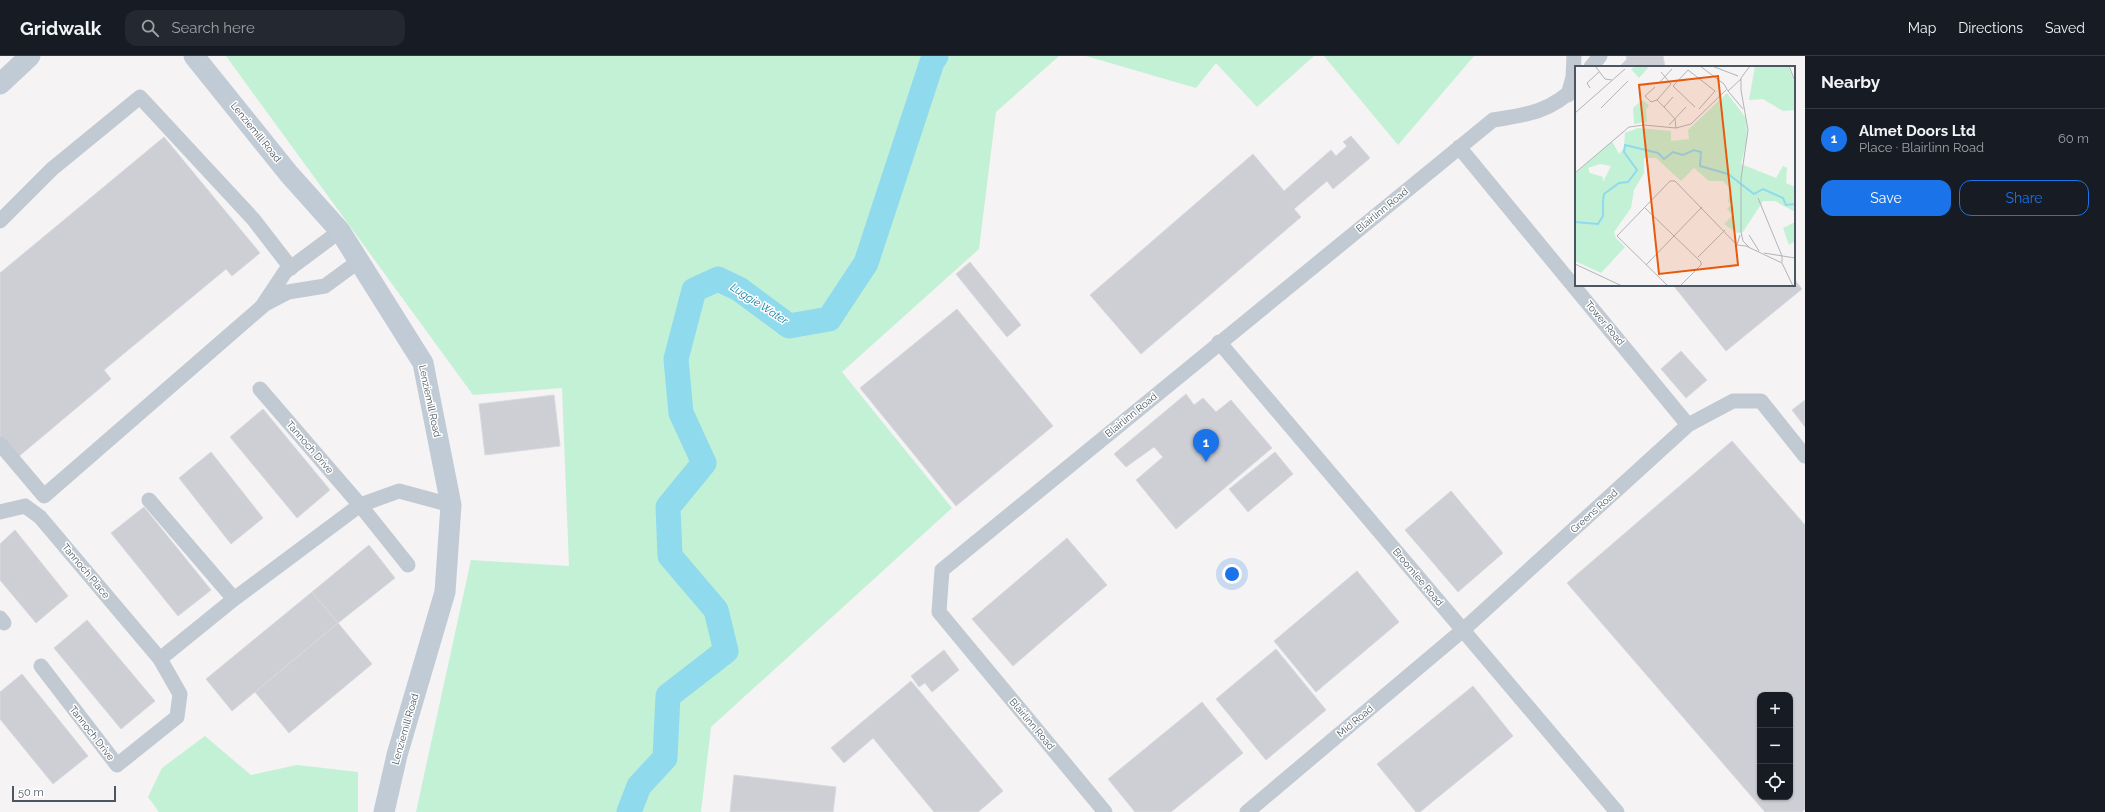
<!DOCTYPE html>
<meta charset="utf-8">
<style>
body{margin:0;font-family:Raleway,sans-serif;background:#242831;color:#f1f3f6}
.controls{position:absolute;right:12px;bottom:12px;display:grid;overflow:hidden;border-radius:8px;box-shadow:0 1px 3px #0004}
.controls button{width:36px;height:36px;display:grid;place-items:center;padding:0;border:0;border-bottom:1px solid #363941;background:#171b24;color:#f1f3f6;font:20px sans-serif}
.scale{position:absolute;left:12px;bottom:10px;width:104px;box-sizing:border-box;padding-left:4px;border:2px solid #4a5661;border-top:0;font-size:11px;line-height:14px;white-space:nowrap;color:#4a5661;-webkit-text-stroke:3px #fff;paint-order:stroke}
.you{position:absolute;left:1232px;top:518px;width:14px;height:14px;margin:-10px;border:3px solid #fff;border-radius:50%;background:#1a73e8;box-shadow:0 0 0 6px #1a73e833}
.badge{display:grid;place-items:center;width:26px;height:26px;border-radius:50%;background:#1a73e8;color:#fff;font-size:13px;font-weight:700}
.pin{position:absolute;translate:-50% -33px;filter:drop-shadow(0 1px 2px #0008)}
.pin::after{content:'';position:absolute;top:21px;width:14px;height:12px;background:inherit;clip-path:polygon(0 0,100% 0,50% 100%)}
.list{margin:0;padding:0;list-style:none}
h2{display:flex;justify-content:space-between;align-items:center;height:52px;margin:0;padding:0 16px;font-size:17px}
h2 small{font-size:13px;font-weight:400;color:#9ea1a6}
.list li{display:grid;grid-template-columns:26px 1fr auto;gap:12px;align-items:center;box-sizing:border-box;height:60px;padding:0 16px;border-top:1px solid #363941}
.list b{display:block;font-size:15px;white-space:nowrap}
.list p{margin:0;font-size:13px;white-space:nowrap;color:#9ea1a6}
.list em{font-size:13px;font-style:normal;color:#9ea1a6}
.actions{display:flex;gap:8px;padding:12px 16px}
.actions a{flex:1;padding:9px 0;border:1px solid #1a73e8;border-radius:12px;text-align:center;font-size:14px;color:#1a73e8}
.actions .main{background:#1a73e8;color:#fff}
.icon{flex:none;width:22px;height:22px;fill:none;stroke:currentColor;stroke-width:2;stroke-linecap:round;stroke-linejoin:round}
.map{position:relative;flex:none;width:1805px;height:756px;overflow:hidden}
header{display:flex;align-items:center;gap:24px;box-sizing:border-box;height:56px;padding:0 20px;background:#171b24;border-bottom:1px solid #363941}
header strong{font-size:19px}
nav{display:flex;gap:22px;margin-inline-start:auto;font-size:14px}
.search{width:280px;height:36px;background:#242831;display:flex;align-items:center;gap:10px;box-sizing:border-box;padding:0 14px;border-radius:12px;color:#9ea1a6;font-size:15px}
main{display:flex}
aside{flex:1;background:#171b24}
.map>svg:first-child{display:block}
.green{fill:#c3f1d5}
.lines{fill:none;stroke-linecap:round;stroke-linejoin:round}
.river{stroke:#90daee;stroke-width:25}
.building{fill:#cdcfd5;stroke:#d7d9de;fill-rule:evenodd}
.minor{stroke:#c1cad2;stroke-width:15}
.secondary{stroke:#c1cbd6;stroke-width:21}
.labels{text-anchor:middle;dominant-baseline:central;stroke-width:3;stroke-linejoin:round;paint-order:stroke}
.street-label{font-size:10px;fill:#4a5661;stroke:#fff}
.water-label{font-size:11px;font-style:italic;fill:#0c7c9b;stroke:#fff}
.inset-river{fill:none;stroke:#90daee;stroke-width:2}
.inset-road{fill:none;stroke:#b1b4b9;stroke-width:1}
.view{fill:#e8590c;fill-opacity:0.15;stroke:#e8590c;stroke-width:2}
.inset-edge{fill:none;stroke:#4a5661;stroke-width:2}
</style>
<header>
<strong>Gridwalk</strong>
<div class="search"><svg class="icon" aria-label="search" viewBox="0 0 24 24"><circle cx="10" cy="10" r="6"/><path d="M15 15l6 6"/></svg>Search here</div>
<nav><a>Map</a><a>Directions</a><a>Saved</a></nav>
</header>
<main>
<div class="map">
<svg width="1805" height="756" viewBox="0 0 1805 756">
<rect width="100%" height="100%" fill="#f5f3f3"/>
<path class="green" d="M226 0H1059L996 56 979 193 842 316 952 452 711 671 701 756H416L471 504 569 510 562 332 473 339Z
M1086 0H1314L1257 51 1216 7 1196 32Z
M1324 0H1474L1398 89Z
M205 680 251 719 297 709 358 716V756H159L148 741 162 712Z"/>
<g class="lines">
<path class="river" d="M629 756 639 730 665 702 668 640 726 595 716 554 670 500 668 451 704 407 681 357 676 303 694 234 718 223 739 233 789 270 829 263 866 207 932 6 936 0"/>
</g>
<path class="building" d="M1626 0H1663L1665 11H1619L1627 3Z
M1351 80 1370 102 1333 133 1327 125 1294 153 1301 161 1141 298 1090 239 1253 98 1284 135 1331 94 1336 100 1347 90 1343 86Z
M164 81 260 197 232 220 226 213 104 314 111 323 18 401 0 380V217Z
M970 206 1021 269 1007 281 956 218Z
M1794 223 1802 233 1726 295 1673 229H1794Z
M957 253 1053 370 956 450 860 332Z
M1681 295 1707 324 1686 342 1661 313Z
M1186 338 1194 349 1203 342 1216 356 1231 344 1272 392 1176 473 1136 424 1163 401 1154 391 1126 411 1114 398Z
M554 339 560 390 485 399 479 348Z
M1805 344V371L1792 354Z
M263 353 330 434 297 462 230 381Z
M1732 385 1805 469V753L1802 756H1765L1567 527ZM1760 639H1790V741H1760Z
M211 396 263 462 231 488 179 422Z
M1275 396 1293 418 1248 456 1229 433Z
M1451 435 1503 497 1458 536 1405 474Z
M144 451 211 534 178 560 111 477Z
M15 474 68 540 36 567 0 524V488Z
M1067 482 1107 529 1013 610 972 563Z
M369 489 395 522 338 567 312 536Z
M1357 515 1399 566 1316 636 1274 585Z
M312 536 338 567 232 655 206 623Z
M87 564 155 645 121 673 54 592Z
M338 567 372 608 289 677 255 636Z
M1276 593 1326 654 1266 704 1216 643Z
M944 594 959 614 932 636 925 627 919 631 911 620Z
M22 618 88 700 53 728 0 663V636Z
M911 625 1003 735 978 756H934L873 682 844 707 831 692Z
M1473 630 1513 680 1420 756H1416L1377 708Z
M1202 646 1243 697 1171 756H1135L1108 723Z
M734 719 836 731 833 756H730Z"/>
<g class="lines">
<path class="minor" d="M1591 11 1600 0
M1568 39 1573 21 1574 0
M1459 91 1688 369
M0 165 52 113 140 41 254 164 291 212
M265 248 288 236 325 230 359 205
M263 249 285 216 340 175
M1219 286 1617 756
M260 333 360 449 408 509
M0 388 44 440 265 248
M149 444 234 543
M0 456 25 450 40 461 160 603
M0 562 4 567
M41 610 117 709 177 661 180 638 160 603 234 543 360 449 399 435 451 449
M1105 756 939 556 942 514 1493 64C1526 59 1551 56 1576 30
M1247 756 1463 574 1688 369 1733 345H1761L1805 400"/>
<path class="secondary" d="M194 0 289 118 340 175 423 307 451 449 445 536 397 699 384 756
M0 28 30 0"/>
</g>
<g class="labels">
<g class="street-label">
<text transform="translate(256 76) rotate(51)">Lenziemill Road</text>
<text transform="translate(1382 154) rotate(-39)">Blairlinn Road</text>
<text transform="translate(1605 267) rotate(50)">Tower Road</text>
<text transform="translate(430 345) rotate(78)">Lenziemill Road</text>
<text transform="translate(1131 359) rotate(-39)">Blairlinn Road</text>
<text transform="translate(310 391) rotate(49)">Tannoch Drive</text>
<text transform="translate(1594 455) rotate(-42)">Greens Road</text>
<text transform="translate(86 515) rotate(50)">Tannoch Place</text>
<text transform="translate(1418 521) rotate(50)">Broomlee Road</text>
<text transform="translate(1355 665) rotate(-40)">Mid Road</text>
<text transform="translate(1032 668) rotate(50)">Blairlinn Road</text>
<text transform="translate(405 673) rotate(-74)">Lenziemill Road</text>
<text transform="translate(92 677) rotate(52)">Tannoch Drive</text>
</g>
<g class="water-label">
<text transform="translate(759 248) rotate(33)">Luggie Water</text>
</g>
</g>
<g transform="translate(1575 10)">
<rect width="220" height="220" fill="#f5f3f3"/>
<path d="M61 0H71L73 2 64 12 56 3ZM180 0H213L220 17V44L208 45 188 33 174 34ZM152 27 171 52 172 73 166 98 201 112 208 100 212 102 211 117 220 121V146L200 135H188L168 166 162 167 149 158 158 149 152 143 156 138 153 136 155 122 148 115H134L119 102 106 115 81 92H69V107L59 124 56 142 39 166 41 172 50 181 26 207 0 195V108L37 75 44 88 49 82 50 67 63 62 96 65V75L114 73 113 64ZM25 98 36 100 28 116V111L15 107 13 102ZM67 34 74 39 71 44 72 56 59 58 58 42ZM220 156V175L214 179 208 162Z" fill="#c3f1d5" fill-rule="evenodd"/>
<path class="inset-river" d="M28 135 29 128 44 117 53 116 62 104 49 86 50 79 83 87 89 93 98 86 108 89 119 84 126 86 125 100 153 108 179 128 188 123 208 132 211 139 220 138M0 156 23 158 28 150V135"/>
<path class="inset-road" d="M20 0 30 13 37 14M125 0 149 18 153 25M137 0 163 10M214 0 220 15M84 17 97 3M80 21 70 30 76 36 82 34 89 41 100 53 101 62M15 22 12 17 24 6M153 25 168 43M153 25 166 13M82 34 96 18 86 6M89 41 98 31M120 41 98 20 113 4 140 25 124 43M26 42 53 15M0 47 50 3M94 59 111 41M0 107 54 61 69 59 101 62 116 58 151 24M183 132 207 190V196M69 141 126 196V199L105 220M165 169 162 179 171 180 207 197 218 220M174 169 184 185M174 181 168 175 166 166V113L173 64 166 24V12L175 0M189 187 220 192M123 191 150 164M0 198 47 220M71 199 127 141M93 220 42 170 95 115H100L162 179"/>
<path class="view" d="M143 10 163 199 84 208 64 19Z"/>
<rect width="220" height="220" class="inset-edge"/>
</g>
</svg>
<div class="controls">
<button>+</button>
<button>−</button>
<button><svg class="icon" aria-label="locate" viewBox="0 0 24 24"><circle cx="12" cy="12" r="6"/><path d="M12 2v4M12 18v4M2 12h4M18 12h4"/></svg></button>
</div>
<div class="scale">50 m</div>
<div class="you"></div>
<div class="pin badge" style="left:1206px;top:406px">1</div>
</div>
<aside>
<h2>Nearby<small></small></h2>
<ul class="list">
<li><span class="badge">1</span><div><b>Almet Doors Ltd</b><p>Place · Blairlinn Road</p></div><em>60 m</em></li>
</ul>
<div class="actions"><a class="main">Save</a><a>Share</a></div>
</aside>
</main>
